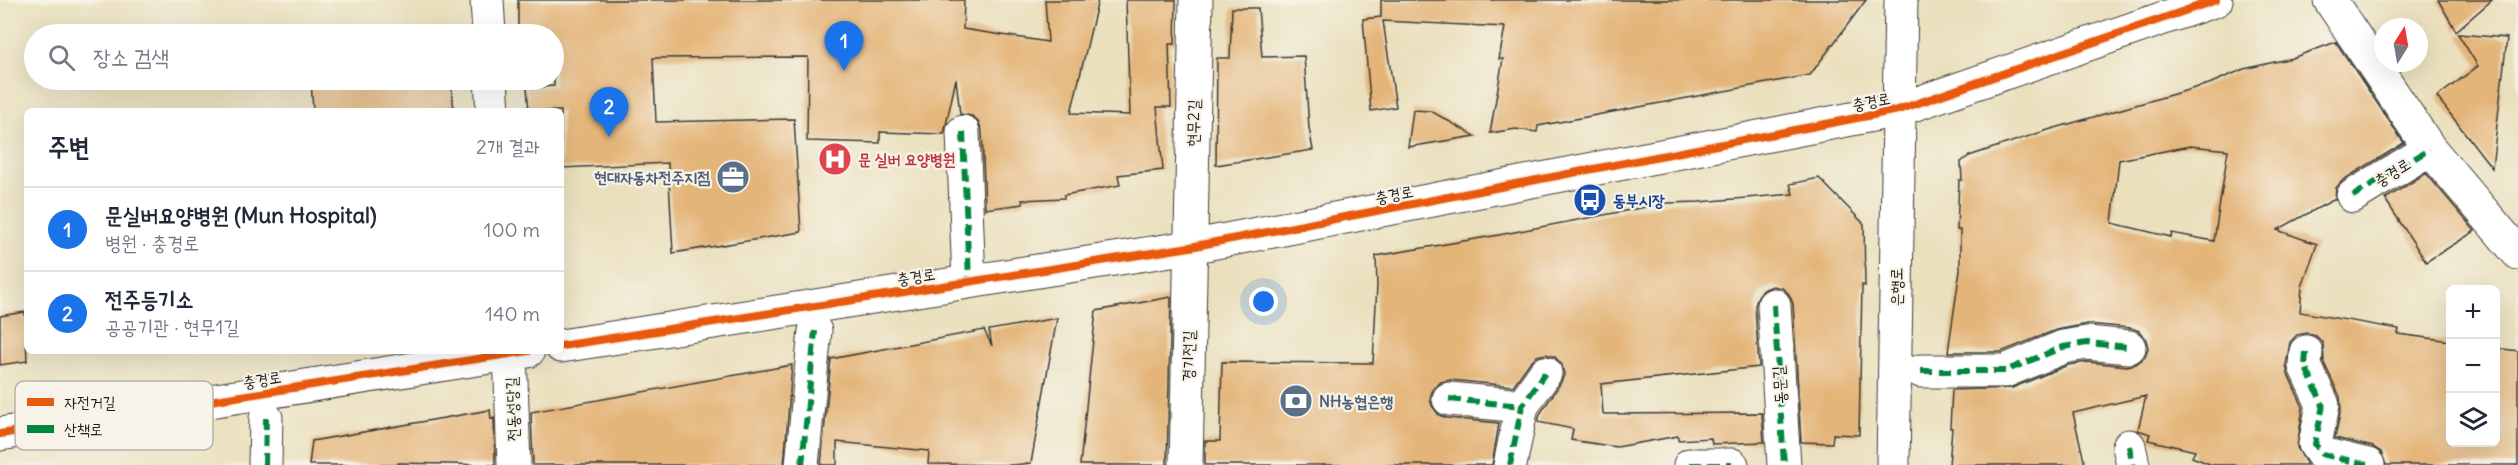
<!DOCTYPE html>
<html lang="ko">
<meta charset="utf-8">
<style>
body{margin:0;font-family:Delius,"Poor Story",sans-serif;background:#f6f6f7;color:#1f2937}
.controls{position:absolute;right:18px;bottom:18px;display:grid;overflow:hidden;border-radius:9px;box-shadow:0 6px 24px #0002}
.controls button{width:54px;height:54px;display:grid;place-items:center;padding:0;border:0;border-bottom:2px solid #e0e1e3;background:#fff;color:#1f2937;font:30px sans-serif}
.compass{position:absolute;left:2374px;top:18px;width:54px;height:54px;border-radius:50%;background:#fff;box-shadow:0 6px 24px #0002;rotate:11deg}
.you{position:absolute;left:1264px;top:302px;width:21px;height:21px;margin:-15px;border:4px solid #fff;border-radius:50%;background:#1a73e8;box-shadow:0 0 0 9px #1a73e833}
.badge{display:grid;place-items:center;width:39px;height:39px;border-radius:50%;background:#1a73e8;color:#fff;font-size:20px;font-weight:700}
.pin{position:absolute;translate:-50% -50px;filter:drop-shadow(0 2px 3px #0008)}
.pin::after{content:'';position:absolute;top:32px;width:21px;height:18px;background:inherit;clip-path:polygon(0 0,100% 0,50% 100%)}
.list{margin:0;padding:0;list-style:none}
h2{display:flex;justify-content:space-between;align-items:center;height:78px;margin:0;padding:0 24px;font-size:26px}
h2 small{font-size:20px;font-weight:400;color:#747a83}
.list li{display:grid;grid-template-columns:39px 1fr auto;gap:18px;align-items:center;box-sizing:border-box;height:84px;padding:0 24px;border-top:2px solid #e0e1e3}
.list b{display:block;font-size:22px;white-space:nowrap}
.list p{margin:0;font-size:20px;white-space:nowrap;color:#747a83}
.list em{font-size:20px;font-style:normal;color:#747a83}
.icon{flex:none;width:33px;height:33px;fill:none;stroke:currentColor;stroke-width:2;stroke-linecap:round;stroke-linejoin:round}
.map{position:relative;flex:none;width:2518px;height:465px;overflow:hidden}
.search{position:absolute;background:#fff;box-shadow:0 6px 24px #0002;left:24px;top:24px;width:540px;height:66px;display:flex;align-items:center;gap:15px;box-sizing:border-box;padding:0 21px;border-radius:33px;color:#747a83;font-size:22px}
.panel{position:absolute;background:#fff;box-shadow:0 6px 24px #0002;left:24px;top:108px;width:540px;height:246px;border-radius:9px}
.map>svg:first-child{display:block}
.building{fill:#e4b579;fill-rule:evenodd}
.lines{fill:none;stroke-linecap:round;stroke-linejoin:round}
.minor-casing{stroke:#3b3934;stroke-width:35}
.minor{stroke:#fff;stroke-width:33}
.quiet{stroke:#00873e;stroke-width:6;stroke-dasharray:12 6;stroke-linecap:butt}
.cycleway-casing{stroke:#f7f3e8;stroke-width:11}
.cycleway{stroke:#e8590c;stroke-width:8}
.labels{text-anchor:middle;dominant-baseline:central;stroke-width:4.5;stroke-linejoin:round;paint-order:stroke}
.street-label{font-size:16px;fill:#1c1c1c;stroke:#f7f3e8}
.health-label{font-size:16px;font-weight:bold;fill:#be3a42;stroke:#f7f3e8;text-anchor:start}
.service-label{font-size:16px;font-weight:bold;fill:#4e5e75;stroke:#f7f3e8;text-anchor:end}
.transit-label{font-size:16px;font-weight:bold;fill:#164399;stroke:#f7f3e8;text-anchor:start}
.key{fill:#f7f3e8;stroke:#b5b2ab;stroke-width:1.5}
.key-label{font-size:16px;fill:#1c1c1c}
</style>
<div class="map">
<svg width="2518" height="465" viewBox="0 0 2518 465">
<rect width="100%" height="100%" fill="#f7f3e8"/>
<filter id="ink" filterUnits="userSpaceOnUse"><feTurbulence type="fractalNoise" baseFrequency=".0167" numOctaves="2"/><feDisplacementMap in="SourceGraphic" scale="12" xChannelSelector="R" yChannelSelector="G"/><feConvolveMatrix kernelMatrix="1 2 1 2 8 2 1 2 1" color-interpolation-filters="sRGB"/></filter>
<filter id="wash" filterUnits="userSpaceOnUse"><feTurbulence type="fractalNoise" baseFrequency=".008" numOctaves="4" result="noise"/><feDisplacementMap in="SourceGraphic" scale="24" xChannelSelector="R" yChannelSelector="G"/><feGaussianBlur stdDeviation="1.35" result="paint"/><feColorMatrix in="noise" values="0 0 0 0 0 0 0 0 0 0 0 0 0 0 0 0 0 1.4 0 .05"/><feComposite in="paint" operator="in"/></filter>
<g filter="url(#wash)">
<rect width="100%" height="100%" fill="#eae0bd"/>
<g id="blocks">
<path class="building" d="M518 0H964L963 29 1048 42 1045 0H1098L1071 113 1130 115 1126 0H1176L1175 44H1169L1171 107H1157L1163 170 1118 175 1120 185 1064 195V198L1022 200 1023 204 985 209 982 131 979 123 972 116 960 114 956 79 944 134 880 132V143L807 141 808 57 653 58 656 122 794 119 801 232 673 253 668 163 561 168V111H529L527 88 554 86V34H518Z
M1381 0H1866L1810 75 1538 126 1537 132 1516 129 1490 133 1503 59H1499L1505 27 1383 21 1396 107 1371 111 1363 19 1381 17Z
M2438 0H2492L2456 31Z
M1232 8H1258L1262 57 1304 56 1309 128 1313 150 1216 165 1217 58H1230Z
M2458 34 2507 38 2492 168 2437 97 2478 66Z
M2336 42 2404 143 2343 180 2336 188 2335 199 2277 230 2317 244 2302 287 2300 312 2399 329 2398 334 2451 341V442H2496V348L2518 351V465H2386L2381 452 2373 447 2335 438 2341 409 2340 397 2324 363 2323 343 2316 336 2307 333 2297 335 2290 342 2286 365 2288 374 2303 407 2297 447 2307 465H2212L2192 457 2195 451 2148 440 2150 434 2138 430 2146 396 2073 413 2085 465H1949L1952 428H1950L1952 390 2012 388 2068 365 2088 362 2127 366 2136 364 2145 357 2148 348 2146 339 2139 331 2131 328 2088 324 2056 330 2001 352H1948L1960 270V230H1957L1959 180H1962L1961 162 1969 156 2048 130 2209 84 2244 69 2292 58ZM2190 146 2228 150 2214 241 2172 233 2171 237 2112 223 2119 160Z
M311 80H451L454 111H313Z
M1413 110 1431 111 1475 136 1408 147Z
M2426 173 2475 231 2426 262 2385 199Z
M1819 178 1864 224 1865 286 1862 285 1859 435 1833 434 1832 443 1801 442 1793 304 1789 294 1782 288 1773 286 1763 290 1758 296 1755 306 1759 367 1601 384 1603 414 1762 413 1764 442 1712 444 1711 438 1678 440V436L1617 447 1571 440 1573 429 1538 422 1540 414 1560 384 1564 375 1562 365 1555 357 1546 354 1537 356 1530 362 1513 386 1450 380 1441 382 1433 389 1430 398 1432 406 1439 415 1447 418 1499 423 1492 465H1205V441H1220L1222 362 1373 363 1377 285 1376 256 1499 235 1667 203 1699 202 1793 194 1790 184Z
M1171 297 1167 465H1080L1096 311Z
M25 312 27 361 0 365V316Z
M1057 318 1031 463 1013 465 928 464 929 451 837 442V465H821L831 359 984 330 992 346 989 330Z
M792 365 784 465H533L531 412Z
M490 410 491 419 494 418 495 465 398 463V465H309L312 441Z"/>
</g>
</g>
<g filter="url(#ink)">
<use href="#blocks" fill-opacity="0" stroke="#3b3934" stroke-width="1.5"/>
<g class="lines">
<g class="minor-casing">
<path id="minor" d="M487 0 489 34
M2330 0 2430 149 2518 253
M491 80 493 111
M963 132 969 281
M2353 196 2430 149
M1774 305 1784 465
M561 346 1190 247 1898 110 2216 0
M510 351 514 465
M2306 352 2305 366 2323 405 2315 444 2322 454 2368 465
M1921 371H2005L2063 347 2087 343 2129 347
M1449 399 1522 406
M0 434 528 351
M2129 446 2133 465
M265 465 266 418
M802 465 815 331
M1186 465 1196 0
M1510 465 1522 406 1545 373
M1690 465H1732
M1893 465 1901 0"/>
</g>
<use href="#minor" class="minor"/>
<path class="quiet" d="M963 132 969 281
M2353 196 2430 149
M1774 305 1784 465
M2306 352 2305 366 2323 405 2315 444 2322 454 2368 465
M1921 371H2005L2063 347 2087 343 2129 347
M1449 399 1522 406
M2129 446 2133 465
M265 465 266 418
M802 465 815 331
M1510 465 1522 406 1545 373
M1690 465H1732"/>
<g class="cycleway-casing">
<path id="cycleway" d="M561 346 1190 247 1898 110 2216 0
M0 434 528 351"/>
</g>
<use href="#cycleway" class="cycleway"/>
</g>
</g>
<defs>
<g id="hospital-disc" transform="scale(1.725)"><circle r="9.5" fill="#e0444e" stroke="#f7f3e8"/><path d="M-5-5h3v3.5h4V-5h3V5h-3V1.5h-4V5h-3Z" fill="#fff"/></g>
<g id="office-disc" transform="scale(1.725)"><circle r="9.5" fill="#5c6f8a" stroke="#f7f3e8"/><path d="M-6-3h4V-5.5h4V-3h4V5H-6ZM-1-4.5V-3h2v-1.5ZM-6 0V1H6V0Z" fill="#fff"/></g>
<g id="bus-disc" transform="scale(1.725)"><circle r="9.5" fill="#1a4fb4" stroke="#f7f3e8"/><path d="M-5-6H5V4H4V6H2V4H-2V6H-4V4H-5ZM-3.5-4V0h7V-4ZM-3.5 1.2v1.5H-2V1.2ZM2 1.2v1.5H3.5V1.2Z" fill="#fff"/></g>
<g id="bank-disc" transform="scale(1.725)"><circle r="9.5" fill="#5c6f8a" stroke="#f7f3e8"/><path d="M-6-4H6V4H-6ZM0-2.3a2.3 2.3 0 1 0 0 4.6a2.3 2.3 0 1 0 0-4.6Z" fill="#fff"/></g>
</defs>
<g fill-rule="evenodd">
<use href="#hospital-disc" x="835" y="159"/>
<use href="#office-disc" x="733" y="177"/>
<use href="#bus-disc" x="1590" y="200"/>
<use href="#bank-disc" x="1296" y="401"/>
</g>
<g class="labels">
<g class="street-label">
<text transform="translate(1871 101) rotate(-11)">충경로</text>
<text transform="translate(1193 123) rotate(-89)">현무2길</text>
<text transform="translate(2392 172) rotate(-32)">충경로</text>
<text transform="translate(1394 194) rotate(-11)">충경로</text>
<text transform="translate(916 276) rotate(-9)">충경로</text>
<text transform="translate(1896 287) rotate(-90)">은행로</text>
<text transform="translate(1188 356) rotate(-89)">경기전길</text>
<text transform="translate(262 379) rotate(-9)">충경로</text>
<text transform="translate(1779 385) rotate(-94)">동문길</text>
<text transform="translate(512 409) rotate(-92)">전동성당길</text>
</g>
<g class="health-label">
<text x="858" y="159">문 실버 요양병원</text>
</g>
<g class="service-label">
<text x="710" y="177">현대자동차전주지점</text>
<text x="1319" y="401" text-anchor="start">NH농협은행</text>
</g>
<g class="transit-label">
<text x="1613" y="200">동부시장</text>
</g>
</g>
<rect x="15" y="381" width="198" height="69" rx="9" class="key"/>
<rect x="27" y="398" width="27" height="8" fill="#e8590c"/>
<rect x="27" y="425" width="27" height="8" fill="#00873e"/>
<g class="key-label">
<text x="64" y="408">자전거길</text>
<text x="64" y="435">산책로</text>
</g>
</svg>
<div class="controls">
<button>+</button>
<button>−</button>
<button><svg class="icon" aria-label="layers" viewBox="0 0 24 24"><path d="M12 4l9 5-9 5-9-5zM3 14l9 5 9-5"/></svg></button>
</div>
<svg class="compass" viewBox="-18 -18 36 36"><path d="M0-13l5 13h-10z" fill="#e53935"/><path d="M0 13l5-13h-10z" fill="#747a83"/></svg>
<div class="you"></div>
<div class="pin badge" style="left:844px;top:71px">1</div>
<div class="pin badge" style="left:609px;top:137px">2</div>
<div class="search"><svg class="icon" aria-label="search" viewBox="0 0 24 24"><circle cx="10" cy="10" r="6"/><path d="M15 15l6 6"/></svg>장소 검색</div>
<section class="panel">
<h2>주변<small>2개 결과</small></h2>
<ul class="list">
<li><span class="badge">1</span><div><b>문실버요양병원 (Mun Hospital)</b><p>병원 · 충경로</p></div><em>100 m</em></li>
<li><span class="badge">2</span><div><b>전주등기소</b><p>공공기관 · 현무1길</p></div><em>140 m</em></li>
</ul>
</section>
</div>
